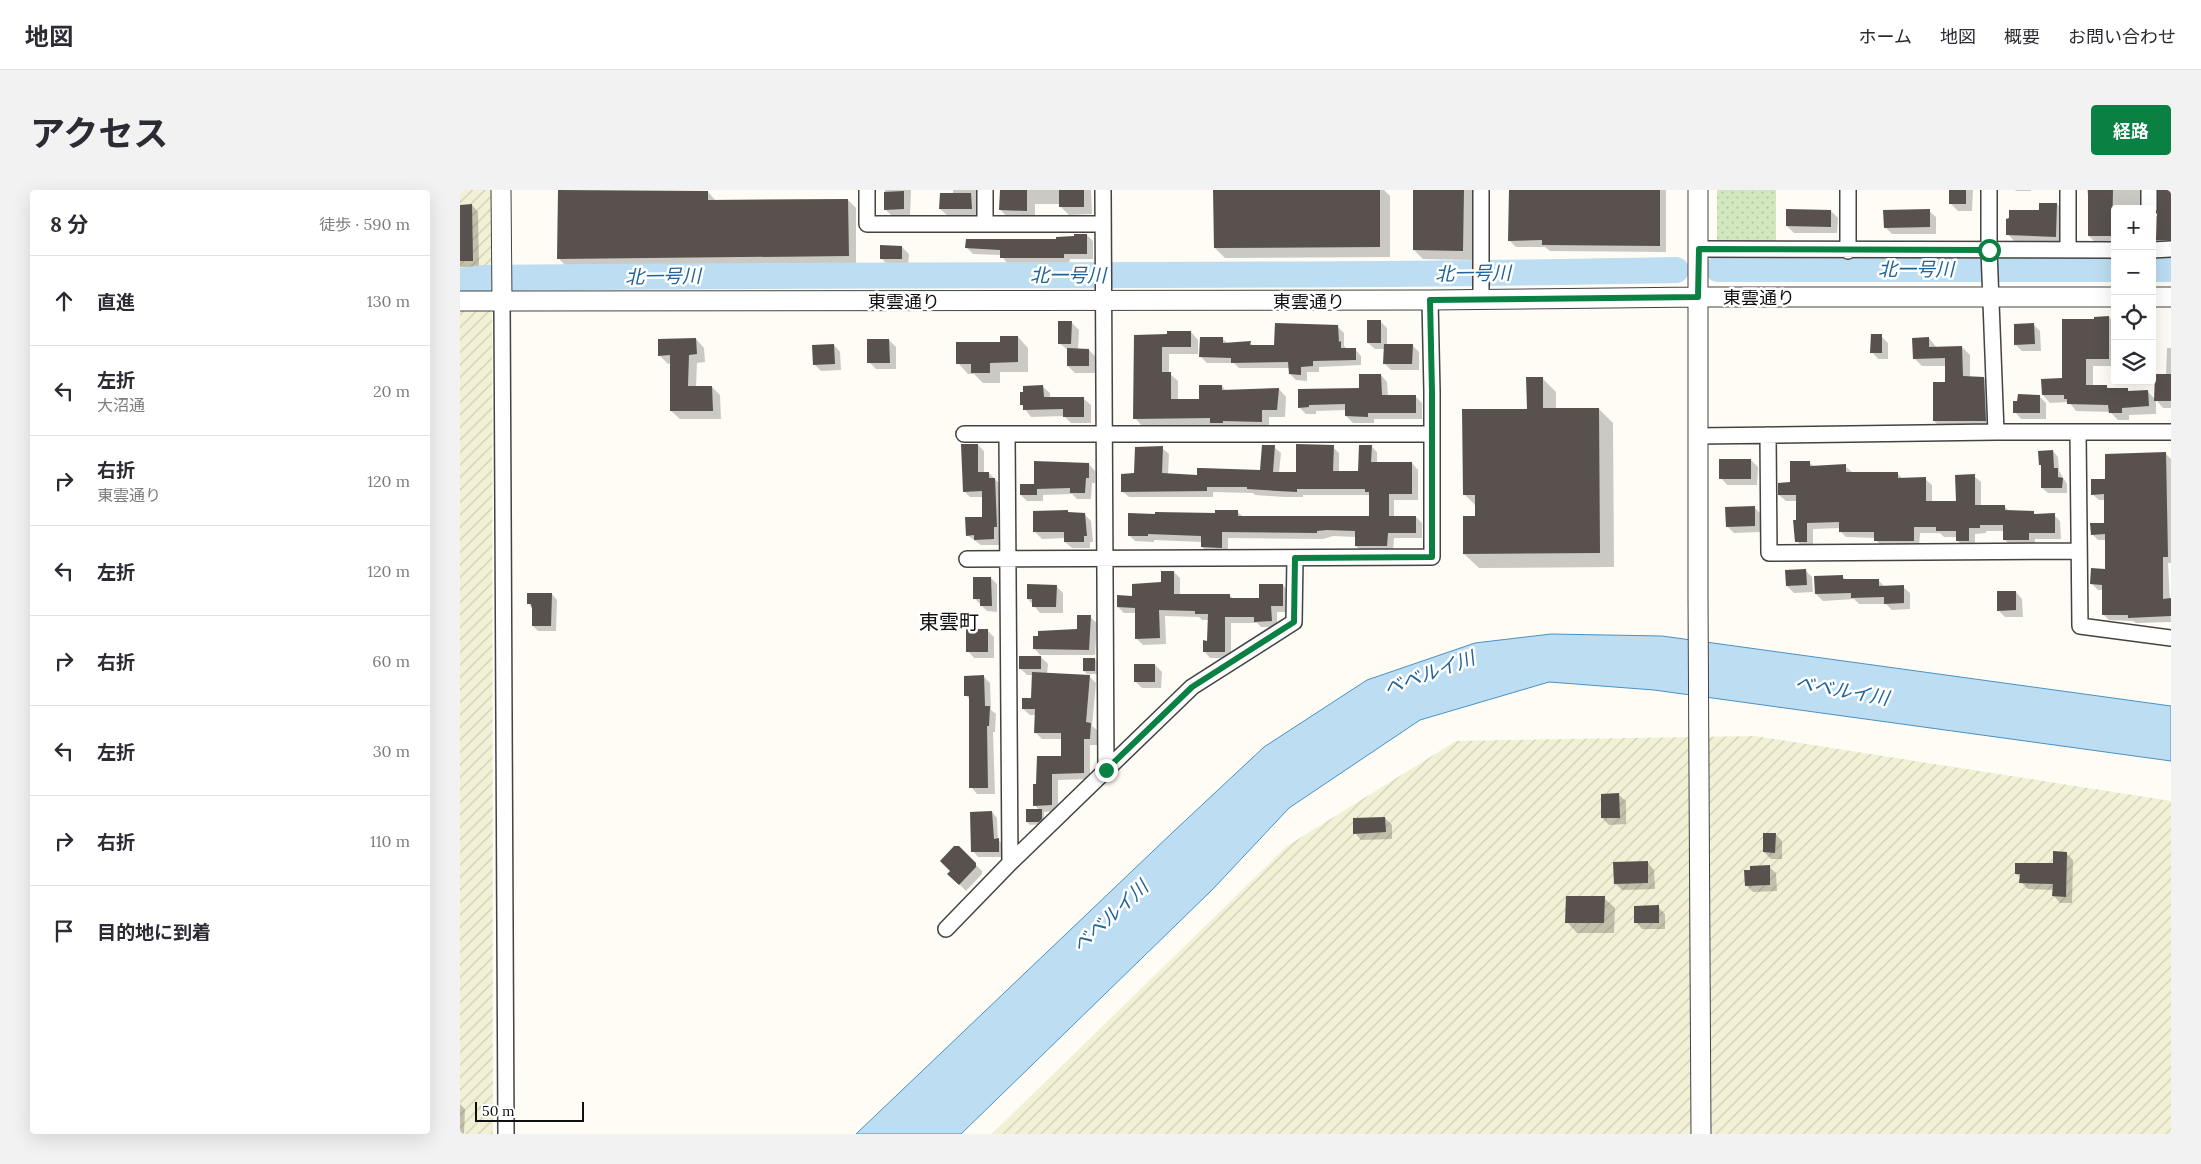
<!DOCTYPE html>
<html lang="ja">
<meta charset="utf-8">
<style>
body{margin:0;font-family:Lora,"Noto Sans JP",serif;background:#f2f2f3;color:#2b2b33}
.controls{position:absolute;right:15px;top:15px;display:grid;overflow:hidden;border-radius:5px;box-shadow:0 5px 20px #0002}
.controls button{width:45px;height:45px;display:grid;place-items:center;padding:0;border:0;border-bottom:1px solid #e1e1e2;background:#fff;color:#2b2b33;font:25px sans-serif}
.scale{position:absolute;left:15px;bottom:12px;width:109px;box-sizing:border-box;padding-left:5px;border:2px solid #101010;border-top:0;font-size:14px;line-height:18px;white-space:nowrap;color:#101010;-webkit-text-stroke:4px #fff;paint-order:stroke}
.stop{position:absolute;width:15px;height:15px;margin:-11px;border:4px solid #0b8043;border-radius:50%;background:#fff}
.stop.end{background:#0b8043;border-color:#fff;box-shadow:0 1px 5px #0008}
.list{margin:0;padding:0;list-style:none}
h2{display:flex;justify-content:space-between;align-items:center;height:65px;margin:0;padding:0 20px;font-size:21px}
h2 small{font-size:16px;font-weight:400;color:#7c7c81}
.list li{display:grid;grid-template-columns:32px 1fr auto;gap:15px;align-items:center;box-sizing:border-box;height:90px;padding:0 20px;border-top:1px solid #e1e1e2}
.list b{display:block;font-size:19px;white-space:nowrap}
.list p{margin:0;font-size:16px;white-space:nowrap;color:#7c7c81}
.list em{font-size:16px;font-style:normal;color:#7c7c81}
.icon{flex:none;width:28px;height:28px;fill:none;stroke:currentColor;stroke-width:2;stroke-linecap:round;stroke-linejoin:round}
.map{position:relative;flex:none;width:1711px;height:944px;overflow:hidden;border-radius:5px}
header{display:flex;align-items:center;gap:30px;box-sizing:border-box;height:70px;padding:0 25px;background:#fff;border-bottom:1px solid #e1e1e2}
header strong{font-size:24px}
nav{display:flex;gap:28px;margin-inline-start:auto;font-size:18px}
.intro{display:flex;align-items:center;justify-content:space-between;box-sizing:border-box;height:120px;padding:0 30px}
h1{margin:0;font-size:35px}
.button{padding:12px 22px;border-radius:5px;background:#0b8043;color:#fff;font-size:18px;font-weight:700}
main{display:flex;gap:30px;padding:0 30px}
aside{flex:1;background:#fff;border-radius:5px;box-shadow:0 5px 20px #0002}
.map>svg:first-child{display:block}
.farmland{fill:url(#farmland-furrows)}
.park{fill:url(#park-dots)}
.water{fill:#bcddf2;stroke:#4891c4}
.shadow{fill:#0003}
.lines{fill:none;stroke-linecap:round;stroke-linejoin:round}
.river{stroke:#bcddf2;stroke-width:26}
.building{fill:#58514d}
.minor-casing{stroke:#434343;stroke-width:18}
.tertiary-casing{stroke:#434343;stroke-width:21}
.minor{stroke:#fff;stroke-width:15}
.tertiary{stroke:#fff;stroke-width:19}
.route{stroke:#0b8043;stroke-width:6}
.labels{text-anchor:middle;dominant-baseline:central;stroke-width:5;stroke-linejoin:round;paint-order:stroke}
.street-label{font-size:18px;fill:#101010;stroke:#fff}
.water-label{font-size:19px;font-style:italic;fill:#21649a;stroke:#fff}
.quarter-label{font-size:20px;fill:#101010;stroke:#fff}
</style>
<header>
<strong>地図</strong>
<nav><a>ホーム</a><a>地図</a><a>概要</a><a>お問い合わせ</a></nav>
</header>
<div class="intro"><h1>アクセス</h1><a class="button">経路</a></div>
<main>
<aside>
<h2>8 分<small>徒歩 · 590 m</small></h2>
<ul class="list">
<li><svg class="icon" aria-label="ahead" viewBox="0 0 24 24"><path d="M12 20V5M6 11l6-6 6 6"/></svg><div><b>直進</b></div><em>130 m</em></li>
<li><svg class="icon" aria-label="left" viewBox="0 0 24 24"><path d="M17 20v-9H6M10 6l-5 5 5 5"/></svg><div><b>左折</b><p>大沼通</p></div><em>20 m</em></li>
<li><svg class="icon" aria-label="right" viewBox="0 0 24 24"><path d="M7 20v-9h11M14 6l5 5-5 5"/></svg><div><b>右折</b><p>東雲通り</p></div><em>120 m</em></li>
<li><svg class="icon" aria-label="left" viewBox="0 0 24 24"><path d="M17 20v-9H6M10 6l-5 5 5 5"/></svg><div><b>左折</b></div><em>120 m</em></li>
<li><svg class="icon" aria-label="right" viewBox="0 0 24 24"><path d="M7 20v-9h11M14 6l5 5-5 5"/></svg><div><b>右折</b></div><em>60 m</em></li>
<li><svg class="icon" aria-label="left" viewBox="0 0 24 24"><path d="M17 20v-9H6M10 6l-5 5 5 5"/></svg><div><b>左折</b></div><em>30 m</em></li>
<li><svg class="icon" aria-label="right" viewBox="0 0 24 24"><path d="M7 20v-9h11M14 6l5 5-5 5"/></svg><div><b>右折</b></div><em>110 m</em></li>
<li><svg class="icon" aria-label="arrive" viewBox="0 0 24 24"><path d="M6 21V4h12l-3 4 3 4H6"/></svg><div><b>目的地に到着</b></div></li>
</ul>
</aside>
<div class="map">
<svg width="1711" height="944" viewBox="0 0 1711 944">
<defs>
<pattern id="farmland-furrows" width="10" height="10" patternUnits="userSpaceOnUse" patternTransform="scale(1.25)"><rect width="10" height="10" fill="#f3f1d5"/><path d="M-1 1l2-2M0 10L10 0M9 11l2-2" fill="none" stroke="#cfceb6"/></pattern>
<pattern id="park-dots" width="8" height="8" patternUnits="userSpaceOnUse" patternTransform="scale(1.25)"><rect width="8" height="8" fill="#d3e7bf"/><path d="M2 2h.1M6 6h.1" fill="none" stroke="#b4c5a3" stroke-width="1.8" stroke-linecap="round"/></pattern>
</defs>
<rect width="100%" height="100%" fill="#fefcf4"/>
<path class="farmland" d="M0 0H32L33 944H0Z
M1295 546 1711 611V944H532L827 656 996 551Z"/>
<path class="park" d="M1257 0H1316V51H1257Z"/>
<path class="water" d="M1091 444 1202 446 1711 516V571L1194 500 1089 492 960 530 829 618 753 699 501 944H396L713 642 804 557 907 490 1015 453Z"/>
<path class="shadow" d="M425 0H451L450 25 432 26 425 19Z
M493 0H517L518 25H487L480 19 493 4Z
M541 0H631L632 24 609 25 601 17V14H575V29L548 28 540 19Z
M755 0H924L930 6V67L765 68 755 58Z
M955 0H1012V70L963 69 954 60Z
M1050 0H1206V62L1090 61 1085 57H1056L1049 50Z
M1491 0H1513L1512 21H1498L1491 14Z
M1555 0H1571V1H1556Z
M1627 0H1690L1686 19H1655V52H1635L1629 46V11Z
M1698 0H1711V56H1704L1699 51H1692V28L1698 25Z
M248 2 256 11 388 10 396 18V73L106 76 98 68Z
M1597 14 1603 20 1602 53 1554 51 1548 44 1580 21Z
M12 15 18 22 19 77H0V16Z
M1371 21 1378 28 1377 43H1334L1327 36Z
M1469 21 1476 27V44H1432L1425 37Z
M627 45 633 51V69H610L609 73H547L541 65 513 64 507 58 597 50Z
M442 57 449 64 448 76 428 75 421 68Z
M1649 127 1655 133V176H1633V196L1647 197 1649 199H1667L1670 202H1688L1695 209 1706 185 1707 158H1711V218H1703L1696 210V224L1669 225V230H1658L1650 222 1616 221 1609 212 1590 213 1583 205 1604 189 1635 130Z
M920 131 927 138V155H952L959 162V180H931L924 173 925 159H915L908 153Z
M612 133 619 140 618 160H629L636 167V183H615L608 176V160L599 153Z
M1573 134 1580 141 1581 161H1562L1555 154Z
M878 137 884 143V156L887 159H895L901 166V175L859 177V182H847V191L836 190 830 184V178H779L774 173H747L741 167 762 148 768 154 790 153 794 156H815Z
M731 142 738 150V164H709V183L718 191V210H740L762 196 766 201 819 199 826 207 825 227H809V239L759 240 754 235 682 236 675 228 676 146H709Z
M1421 146 1428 153V169H1418L1412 162Z
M558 147 568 158V182H540V193H523L514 184H508L498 173Z
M1469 148 1477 158 1502 157 1510 165V188H1524L1532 196 1534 238 1482 239 1474 231 1486 193V176H1462L1454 168Z
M236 149 244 158 245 172 237 173 236 197H252L260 205 261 229H220L211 221V173L208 174 199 165Z
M429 150 436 157V179H416L409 172Z
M374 155 380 162 381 180 361 181 354 174Z
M921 185 927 192 928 206H955L962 213V229H914V233H893L886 226V220L856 221V224H846L839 217 900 199Z
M1082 188 1096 202V219H1139L1153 233 1154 377 1019 378 1004 364 1017 327V317L1004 304 1068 220Z
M583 197 590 203V209H624L631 215V233H611L604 226 571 227 561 214Z
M1579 206 1586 213V229H1561L1555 222Z
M518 255 524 261V283H529L541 295 542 343H540V355H521L507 345 524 328V307H510L504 301Z
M911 256 917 262V273H952L958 280V310H934V327H956L962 333V348H934L933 362H902L896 356V347L873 346 863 349 768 348V363H749L742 357V352L694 350V352L675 351 669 345 777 321 784 328 910 327V305H843V307H824L795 305 793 303 753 302V307H669L662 301 702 258 709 264 708 284 739 286 802 281 814 257 821 263 819 283 837 284 873 257 879 263V282H900Z
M1593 261 1598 267 1599 281 1607 294V303H1588L1582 298 1583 277 1581 275Z
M1705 263 1711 269V373H1708L1711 432 1676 433 1673 431 1649 430 1643 424V400H1638L1632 394 1646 380V350H1638L1632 344 1645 334V310H1639L1632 304 1646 290Z
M1291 270 1298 277 1297 295H1267L1261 288Z
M1350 273 1354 277 1385 276 1392 282 1437 283 1443 289H1465L1472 295V312L1497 313 1514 286 1521 292V316H1544L1549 321 1573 322 1576 325H1594L1600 331 1601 349H1575V356H1551L1544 349V341H1526V343L1515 344V357H1504L1498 351V347H1484L1480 343H1460L1459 357H1422L1416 350V348L1386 347 1380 341V338L1353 339V358H1343L1337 351V344L1334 341V331H1337L1338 311H1326L1319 305Z
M629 274 635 281V293H632L631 309H617L612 304 583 305V311H567L561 305 575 295Z
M1294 317 1301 324V342L1274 343 1267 336Z
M609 324H624L631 331 633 352H630V358H612L605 352V348L582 349 575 342Z
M1345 380 1352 387 1353 402 1334 403 1327 396Z
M714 382 720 388V405H769L774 409H800L823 395 829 402V422H817V437H801L797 433H771V468H750L744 461 749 452V430H742L739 427 705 426 706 454 683 455 676 448V423H664L658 417 673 407 703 393Z
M1382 386 1387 391 1418 390 1425 397H1443L1450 403V419L1432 420 1426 414H1399L1394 409 1363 411 1356 404Z
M531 388 537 394V422L527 421 514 408Z
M596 396 603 403V423H580L568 409Z
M1556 402 1562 409 1563 427H1545L1538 420Z
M92 404 97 410 96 441H78L73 436 72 418 68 413Z
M630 427 637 433 635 465H580L574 458 618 441Z
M527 440 534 447V468H514L508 461Z
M581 467 588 474 587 484 629 486 636 493 632 536 637 540V555H630V589L598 590V621L584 622V633L582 634 570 635 567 632 579 620 575 615 578 595 603 567V549H582L576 543V525H570L563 519 573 509 574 485H567L560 478Z
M635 469 638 472V484H627L624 481Z
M695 475 702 482 701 498H682L675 491Z
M523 486 530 493 531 520 536 524 535 542H533L535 604H517L511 597 510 510 506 505Z
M1159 605 1166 611V634L1149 635 1142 628Z
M532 622 537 628 538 650 544 655V667H518L513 661Z
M925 628 932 635V649L901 650 895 643Z
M1315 644 1322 651V669H1311L1304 662Z
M498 657 522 681V684L506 701 489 684 492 681Z
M1606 663 1613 670 1612 713H1600L1594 706V700L1568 699 1561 692V688L1556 684 1594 675Z
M1188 673 1194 680 1195 699 1162 700 1155 693Z
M1309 677 1316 683 1317 701 1293 702 1286 695 1292 681Z
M1144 708 1155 718 1154 743H1117L1107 732Z
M1198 717 1205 724V739H1182L1176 732Z
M0 914 5 919 4 944H0Z"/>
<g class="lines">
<path class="river" d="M1258 79H1655
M1692 79H1711
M0 91 24 88C422 83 819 88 1216 80"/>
</g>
<path class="building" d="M98 0 248 1V10L388 9 389 66 97 69Z
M540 0H567V21L539 20Z
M599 0H624V17H599Z
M753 0H920V57L754 58Z
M953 0H1004L1003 61 953 60Z
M1049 0H1200V56L1082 55V50L1048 51Z
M1489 0H1506V14H1489Z
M1628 0H1653L1652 46H1628Z
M1698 0H1711V50H1696Z
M444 1V19L424 20V2Z
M480 3H511L512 19H479Z
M1579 13H1597L1596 47 1546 45V29L1549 28V20H1579Z
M12 14 13 71H0V15Z
M1326 19 1371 20V37L1326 36Z
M1470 19V37L1424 38 1423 20Z
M614 44H627V64H604V68H540V60L505 58 506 49H596V47L614 46Z
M420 55 442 56V69H420Z
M1649 126V169H1626V195H1647V198H1668V201L1688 200 1689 216 1662 218V223H1649L1648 215 1607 214V209H1604V205H1582L1581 189 1602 188V129H1634V127Z
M907 130H921V153H907Z
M598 131H612L611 154H598Z
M815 133 878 135 879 152 881 151V158H896V170L853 171V176L841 177V185L829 184 828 172 771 173V168L739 167 740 147H763V153L791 151 790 155H814Z
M1574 133 1575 154 1554 155V134Z
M707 141H731V157H702V182H711V209H739V195H762V200L819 198 817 220H802V232L763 231V233H750V228L673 229 674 145 707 144Z
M1411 144H1422V163H1410Z
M540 146H558V172L530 173V183H511V174H496V152H540Z
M1469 147V157L1502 156 1503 186 1524 187 1526 231H1473V192H1485V168L1453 169 1452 148Z
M236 148 237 164 229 165 228 196H252L253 221H210V165L198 166V149Z
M407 149H429L430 173H407Z
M374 154 375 174 353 175 352 155Z
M924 154H953L952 174H923Z
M607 158 629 159V176H607Z
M899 184H921L922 205H956V223H908V227L885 226V214L849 215V217L838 218V199L899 198Z
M1695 184H1711V211H1694Z
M1066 187H1083V218H1139L1140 363 1003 364V326H1015V305H1003L1002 219H1067Z
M583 195 584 207H624V227H603V219L563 220V215H560V202H563V196Z
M1558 204 1580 205V223H1553V211H1557Z
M501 254H518V282H529V288H535L537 337H534V349L514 350V345L506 346 505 327H522V301L503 302Z
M836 254 874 255 873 281H898L899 255H912L911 272H952V304H929V326H956V343H928L927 356H895V341L867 340 857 341V343L762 342V358L741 357V346L688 344V346H668V323L695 324V322L755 323V320H778V326H909V302H905V299H837V302L818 301 787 299V297H747V301L661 302V284L674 283 675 257 703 256 702 283 737 285V278H741L800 280 802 255H815L813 282H836Z
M1593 260 1594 278H1598V287L1603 288 1602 298H1581V275H1579L1578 261Z
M1706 262 1708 367H1703V409L1711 408V426L1668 428V425H1642V395L1630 394 1631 378 1645 379V344L1631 345 1630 333H1644V304L1631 305V289H1645V264Z
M1259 269H1291V289H1259Z
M574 271 629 273V288H626L625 303H610V298L577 299V305H560V294H574Z
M1330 271H1350V276L1386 274V282H1438V288L1466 287V311H1496L1495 285 1515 284V315H1545V320L1574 321V324L1595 323V343H1569V350H1543V335H1520V338H1509V351H1496V341H1476V337H1454V351H1414V342H1379V332L1347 333V352H1335L1333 330H1336V305H1318V293L1330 292Z
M1295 316V336L1266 337 1265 317Z
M608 320V322L625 323 627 346H624V352H604V342H573V321Z
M1346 379 1347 395 1326 396 1325 380Z
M701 381H714V404H770V408H799V394H823V416H811L812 431 794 432V427H765V462H743V450L747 451 748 424H735V421L699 420 700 448 675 449V418L657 417V405L672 406V394L701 392Z
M1383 385V389H1419V396L1444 395V413L1424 414V407L1391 408V403L1355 404 1354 386Z
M513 387H531L532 416H520V409H513Z
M567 394 597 395 596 417H572V409H567Z
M1537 401H1556V420L1537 421Z
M67 403H92L91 436H72V419L71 414H67Z
M617 425H631L629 460 573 459V446H578V441L617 439Z
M506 439H528V462H506Z
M559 466H581V479H559Z
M623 468H635V481H623Z
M674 474H695V492H674Z
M572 482 630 485 626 532 631 533 630 549H624V583L592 584V615L573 616V594H576L577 566H601V543H574L575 519H562V508H571Z
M524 485 525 516H530L529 536H527L528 598H509V506H504V486Z
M1159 603 1160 628H1141V604Z
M566 619H582V629L579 632H566Z
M532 621 534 649 539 648V662H511L510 622Z
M925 627 926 642 893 644V628Z
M1303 643H1316L1315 663 1303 662Z
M494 656H499L516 673V677L499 695 487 684 490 681 480 671Z
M1593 661 1607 662 1606 707 1592 706 1593 694 1559 693 1560 684H1555V673H1593Z
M1188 671V693L1154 694 1153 672Z
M1310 675V695L1285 696 1284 680H1290V676Z
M1106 706H1145L1144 733H1105Z
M1199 715V733H1174V716Z"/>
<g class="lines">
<g class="minor-casing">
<path id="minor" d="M407 0V34H643
M643 0 646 581
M1021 0V110
M1388 0V61
M1529 0V60L1536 242H1711
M1608 0V55
M1689 0V19
M525 34V0
M1239 59 1655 60
M1692 60 1711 59
M42 111 46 944
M1618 242 1620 436 1711 448
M504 244H972
M547 244 550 673
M1308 245 1309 363 1619 361
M1237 246 1536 242
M507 369 972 367V202L970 110
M486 739 550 673 732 497 834 432 835 368"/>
</g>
<g class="tertiary-casing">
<path id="tertiary" d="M41 0 42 111
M1238 0V407L1241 944
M1692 107H1711
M0 111 970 110 1238 107H1655"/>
</g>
<use href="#minor" class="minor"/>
<use href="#tertiary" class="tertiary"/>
</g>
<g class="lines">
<path class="route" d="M646 580 732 497 834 432 835 368 972 367V202L970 110 1238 107 1239 59 1529 60"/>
</g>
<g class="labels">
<g class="street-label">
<text x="1299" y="107">東雲通り</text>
<text x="444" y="111">東雲通り</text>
<text x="849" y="111">東雲通り</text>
</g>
<g class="water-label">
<text x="1456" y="79">北一号川</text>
<text transform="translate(1013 83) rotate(-1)">北一号川</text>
<text x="608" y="85">北一号川</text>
<text transform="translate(203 86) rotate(-1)">北一号川</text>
<text transform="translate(969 483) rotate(-20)">ベベルイ川</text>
<text transform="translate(1382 500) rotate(10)">ベベルイ川</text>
<text transform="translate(650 726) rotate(-43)">ベベルイ川</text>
</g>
<g class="quarter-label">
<text x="489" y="431">東雲町</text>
</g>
</g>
</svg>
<div class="controls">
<button>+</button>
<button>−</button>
<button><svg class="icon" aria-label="locate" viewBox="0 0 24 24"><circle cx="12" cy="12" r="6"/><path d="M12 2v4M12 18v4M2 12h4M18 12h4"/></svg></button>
<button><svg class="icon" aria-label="layers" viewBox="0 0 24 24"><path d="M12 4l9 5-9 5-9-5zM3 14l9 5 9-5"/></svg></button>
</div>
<div class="scale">50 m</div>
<div class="stop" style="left:1529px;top:60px"></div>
<div class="stop end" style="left:646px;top:580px"></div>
</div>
</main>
